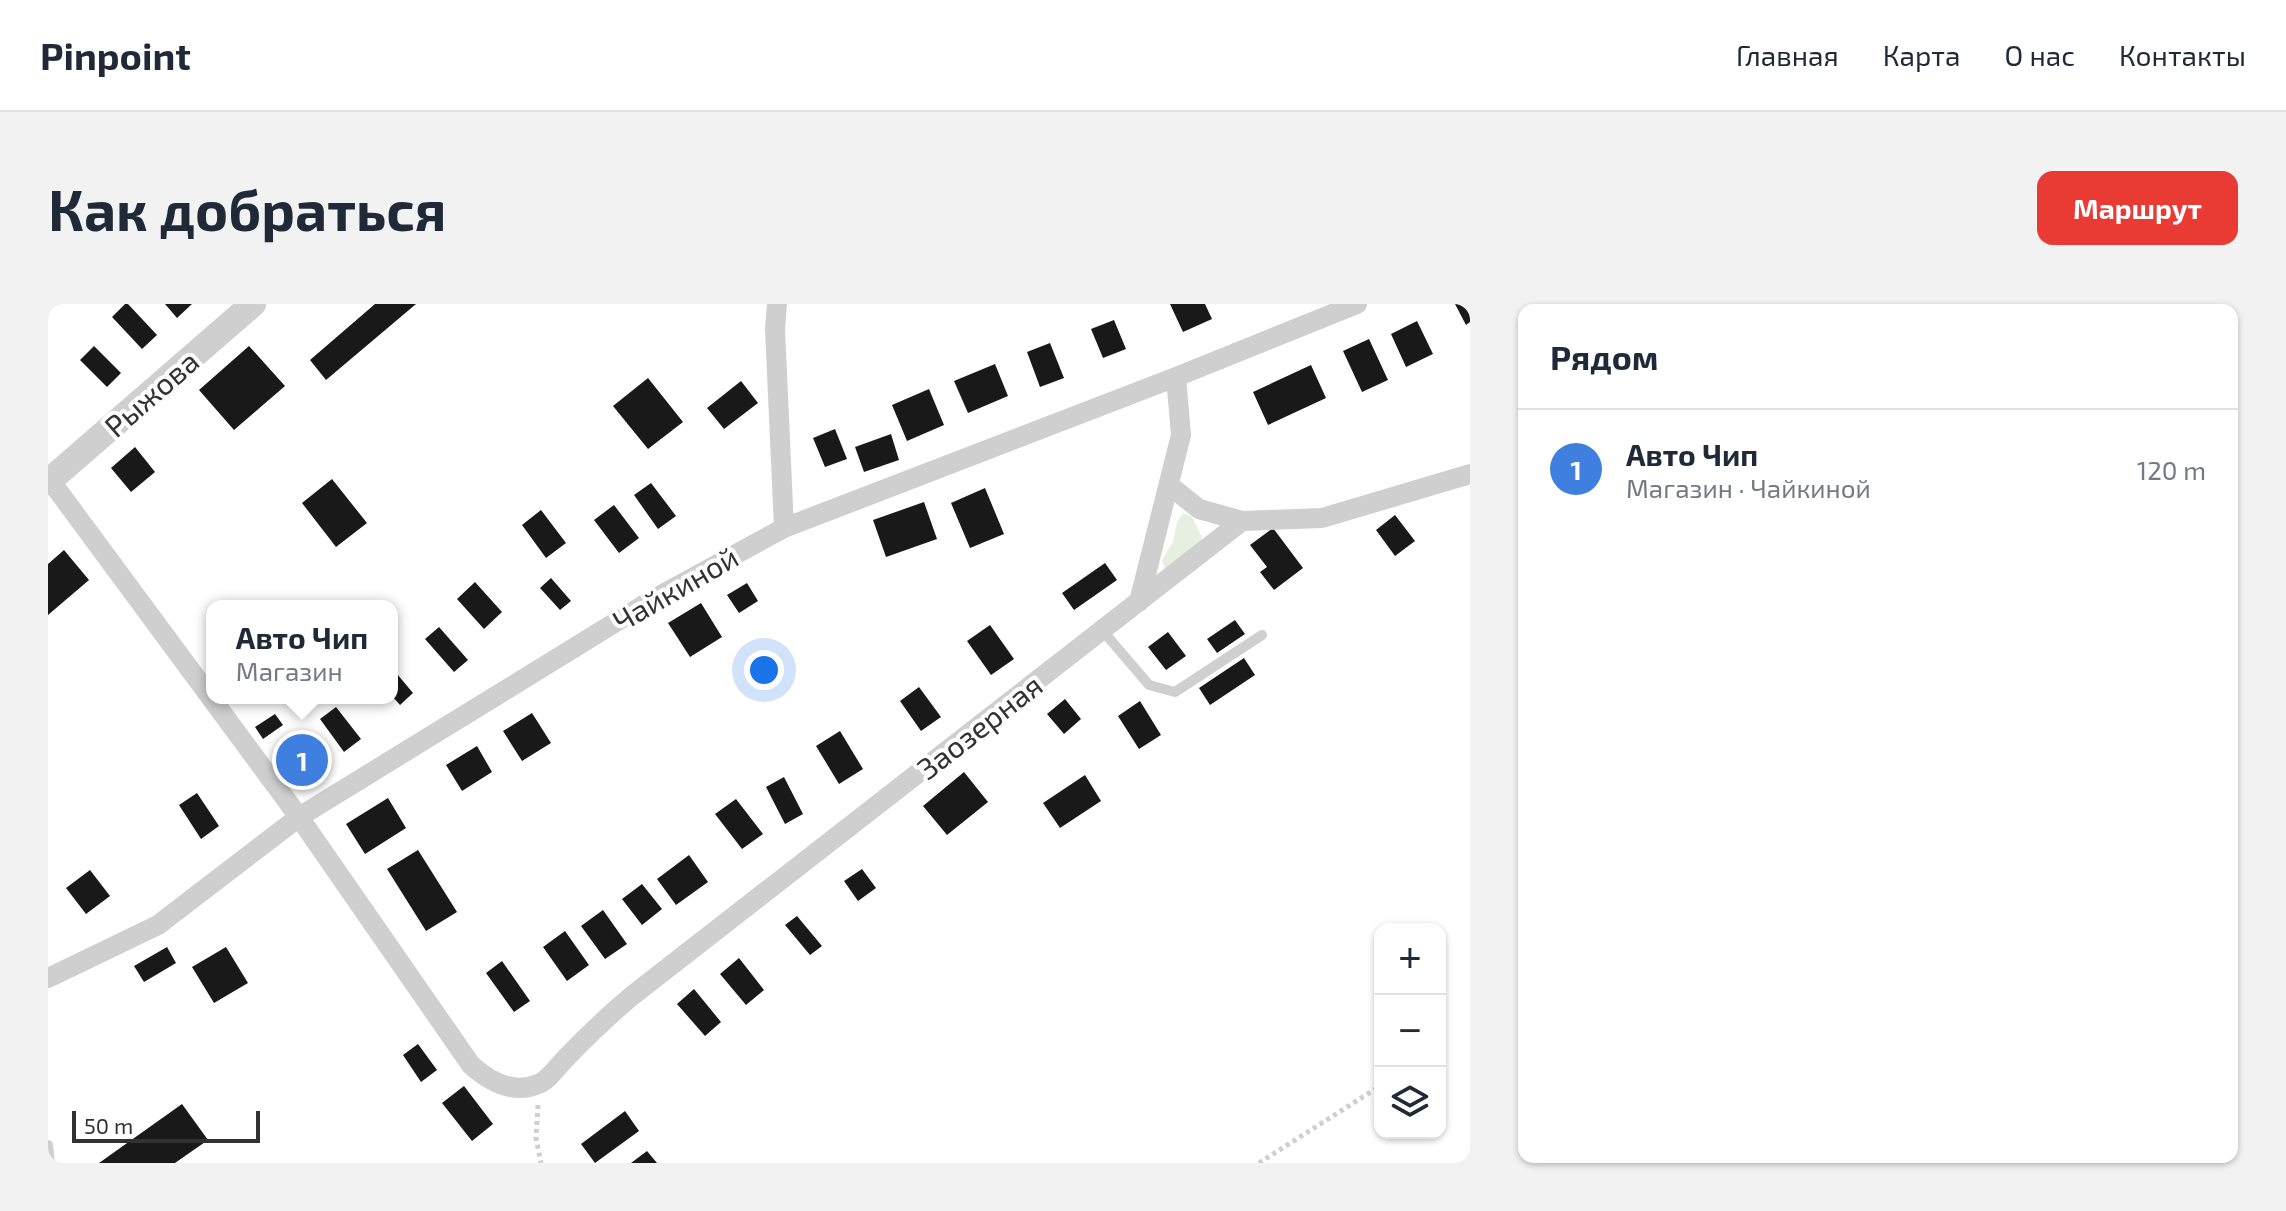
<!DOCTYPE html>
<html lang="ru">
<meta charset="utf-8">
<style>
body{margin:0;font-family:"Exo 2",sans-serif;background:#f2f2f3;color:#1f2937}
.controls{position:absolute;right:24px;bottom:24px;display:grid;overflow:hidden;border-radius:16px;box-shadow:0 2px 6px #0004}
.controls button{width:72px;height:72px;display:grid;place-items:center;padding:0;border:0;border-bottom:2px solid #e0e1e3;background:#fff;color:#1f2937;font:40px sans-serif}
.scale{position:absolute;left:24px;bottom:20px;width:188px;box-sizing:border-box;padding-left:8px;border:4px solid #323232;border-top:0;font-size:22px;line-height:28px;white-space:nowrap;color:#323232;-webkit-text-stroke:6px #fff;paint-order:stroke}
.you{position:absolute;left:716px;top:366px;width:28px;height:28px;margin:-20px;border:6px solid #fff;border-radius:50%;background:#1a73e8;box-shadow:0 0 0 12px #1a73e833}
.badge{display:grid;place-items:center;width:52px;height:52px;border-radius:50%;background:#e93a34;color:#fff;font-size:26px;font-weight:700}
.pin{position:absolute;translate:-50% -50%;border:4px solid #fff;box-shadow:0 2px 8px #0006}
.popup{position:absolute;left:158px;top:296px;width:192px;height:104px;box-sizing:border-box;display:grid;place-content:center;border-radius:16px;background:#fff;filter:drop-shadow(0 2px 6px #0005);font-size:26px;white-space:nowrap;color:#747a83}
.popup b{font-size:30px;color:#1f2937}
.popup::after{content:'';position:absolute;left:50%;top:100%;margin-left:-16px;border:16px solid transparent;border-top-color:#fff}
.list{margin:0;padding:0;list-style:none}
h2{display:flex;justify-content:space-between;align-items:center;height:104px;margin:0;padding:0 32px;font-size:34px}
h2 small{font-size:26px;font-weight:400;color:#747a83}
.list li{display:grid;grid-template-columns:52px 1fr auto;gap:24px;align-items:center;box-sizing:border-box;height:120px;padding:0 32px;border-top:2px solid #e0e1e3}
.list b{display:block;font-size:30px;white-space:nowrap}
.list p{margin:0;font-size:26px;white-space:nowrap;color:#747a83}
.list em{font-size:26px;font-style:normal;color:#747a83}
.icon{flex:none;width:44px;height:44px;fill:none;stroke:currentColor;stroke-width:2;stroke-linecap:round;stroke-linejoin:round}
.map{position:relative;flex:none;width:1422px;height:859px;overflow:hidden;border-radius:16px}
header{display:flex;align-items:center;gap:48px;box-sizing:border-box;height:112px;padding:0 40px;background:#fff;border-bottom:2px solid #e0e1e3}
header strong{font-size:38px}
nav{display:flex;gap:44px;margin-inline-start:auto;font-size:28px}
.intro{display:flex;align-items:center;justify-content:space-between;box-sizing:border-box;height:192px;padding:0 48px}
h1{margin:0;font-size:56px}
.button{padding:20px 36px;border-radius:16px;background:#e93a34;color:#fff;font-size:28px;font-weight:700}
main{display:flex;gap:48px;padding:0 48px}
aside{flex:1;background:#fff;border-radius:16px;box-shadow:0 2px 6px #0004}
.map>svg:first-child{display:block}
.green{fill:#e7efe1}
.building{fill:#191919}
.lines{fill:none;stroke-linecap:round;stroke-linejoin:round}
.path{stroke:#cfcfcf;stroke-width:5;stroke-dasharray:4 4;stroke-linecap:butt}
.service{stroke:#cfcfcf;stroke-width:10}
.minor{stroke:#cfcfcf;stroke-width:20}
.tertiary{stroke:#cfcfcf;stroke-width:26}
.labels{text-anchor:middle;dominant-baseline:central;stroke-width:8;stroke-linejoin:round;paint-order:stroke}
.street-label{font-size:30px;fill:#323232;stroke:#fff}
</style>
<header>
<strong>Pinpoint</strong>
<nav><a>Главная</a><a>Карта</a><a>О нас</a><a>Контакты</a></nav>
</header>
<div class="intro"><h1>Как добраться</h1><a class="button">Маршрут</a></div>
<main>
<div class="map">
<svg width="1422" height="859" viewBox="0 0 1422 859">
<rect width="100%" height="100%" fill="#fff"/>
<path class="green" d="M1135 209 1144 213 1154 233 1149 243 1117 265 1114 256 1125 238 1129 218Z"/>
<path class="building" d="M77 0H80L109 31 94 45 64 13Z
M117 0H144L129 14Z
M327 0H368L278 76 262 56Z
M1122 0H1157L1164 15 1135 28Z
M1407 0H1422V18L1418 21Z
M1066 16 1078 45 1055 54 1043 25Z
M1369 17 1385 50 1358 63 1343 30Z
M1321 35 1340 76 1314 88 1295 47Z
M1002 39 1016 74 992 83 979 48Z
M46 42 73 69 59 83 32 56Z
M201 42 237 82 186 126 151 86Z
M947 60 960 92 920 109 906 77Z
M1263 61 1278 94 1220 121 1205 88Z
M600 74 635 118 600 145 565 102Z
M693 77 710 99 676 125 659 104Z
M881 85 896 121 859 137 844 101Z
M787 125 799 155 777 163 765 134Z
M843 130 851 156 816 168 807 143Z
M87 143 107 168 83 188 63 164Z
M284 175 319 219 288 243 254 199Z
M603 179 628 212 610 225 586 191Z
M937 184 956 230 922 244 903 199Z
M876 198 889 235 838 253 825 216Z
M566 201 591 234 571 249 546 216Z
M493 206 518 239 498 254 474 221Z
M1347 211 1367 237 1347 252 1328 226Z
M1225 224 1255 264 1226 286 1212 268 1219 263 1202 241Z
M16 246 41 276 0 311V260Z
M1057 259 1069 276 1026 306 1014 289Z
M503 274 523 297 512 306 492 284Z
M427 278 454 308 436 325 409 295Z
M699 279 710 297 691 309 679 291Z
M653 299 674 333 642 353 620 319Z
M1187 316 1197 330 1169 349 1159 335Z
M942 321 966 355 943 371 919 337Z
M391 323 420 356 406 368 377 335Z
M1120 328 1138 352 1118 366 1100 343Z
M1196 354 1207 371 1162 401 1151 384Z
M344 364 365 389 352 401 344 392Z
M871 383 893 413 873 427 852 397Z
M1017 395 1033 415 1016 430 999 410Z
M1092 397 1113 431 1091 445 1070 412Z
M288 403 313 435 296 448 272 415Z
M484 409 503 439 474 457 455 427Z
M227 410 235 421 215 435 207 423Z
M792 427 815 465 791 480 768 442Z
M251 439 275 469 256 484 232 454Z
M429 442 444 468 414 487 398 461Z
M916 468 940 498 899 531 875 502Z
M1037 471 1053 497 1012 524 995 499Z
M736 473 755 510 737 520 718 483Z
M149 489 171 522 153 535 131 501Z
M340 494 358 524 317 550 298 520Z
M688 495 715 530 694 545 667 510Z
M370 546 409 608 378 627 339 565Z
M641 551 660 578 628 601 609 575Z
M814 565 828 584 810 597 796 577Z
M42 566 62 592 38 610 18 584Z
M594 580 614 605 594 621 574 595Z
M555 606 579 640 557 655 533 622Z
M749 612 774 642 762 651 737 621Z
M517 627 541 661 519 677 495 643Z
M119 643 128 659 96 678 86 662Z
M178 643 200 679 166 699 144 663Z
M691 654 716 686 698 701 672 670Z
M454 657 482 697 466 708 438 669Z
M646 685 673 718 657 732 629 700Z
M370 740 389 766 373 778 355 751Z
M416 782 445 820 424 837 394 799Z
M134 800 160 836 127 859H51Z
M577 807 591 827 547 859 533 840Z
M599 847 609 859H583Z"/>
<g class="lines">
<path class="path" d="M490 801 488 834 493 859
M1211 859 1332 782"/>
<path class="service" d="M1054 326 1101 381 1127 388 1214 331
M0 841 2 859"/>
<path class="minor" d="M729 0 727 25 736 224
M2 176 251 513 423 761C441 777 465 791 490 780 500 777 510 762 517 755 539 732 561 711 585 691L1194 217 1274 214 1422 170
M1121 181 1151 205 1194 217
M1091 298 1133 131 1128 73
M0 674 110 621 251 513 602 297 736 224 1128 73 1309 0"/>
<path class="tertiary" d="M0 178 205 0"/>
</g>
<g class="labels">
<g class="street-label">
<text transform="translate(103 89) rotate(-41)">Рыжова</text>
<text transform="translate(627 284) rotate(-30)">Чайкиной</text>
<text transform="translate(931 422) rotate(-38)">Заозерная</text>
</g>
</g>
</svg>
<div class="controls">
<button>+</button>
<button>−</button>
<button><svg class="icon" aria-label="layers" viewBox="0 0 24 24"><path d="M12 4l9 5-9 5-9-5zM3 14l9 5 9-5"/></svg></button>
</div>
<div class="scale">50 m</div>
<div class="you"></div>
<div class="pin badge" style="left:254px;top:456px;background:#3f7fe0">1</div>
<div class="popup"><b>Авто Чип</b>Магазин</div>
</div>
<aside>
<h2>Рядом<small></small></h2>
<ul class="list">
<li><span class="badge" style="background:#3f7fe0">1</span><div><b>Авто Чип</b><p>Магазин · Чайкиной</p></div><em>120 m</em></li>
</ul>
</aside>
</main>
